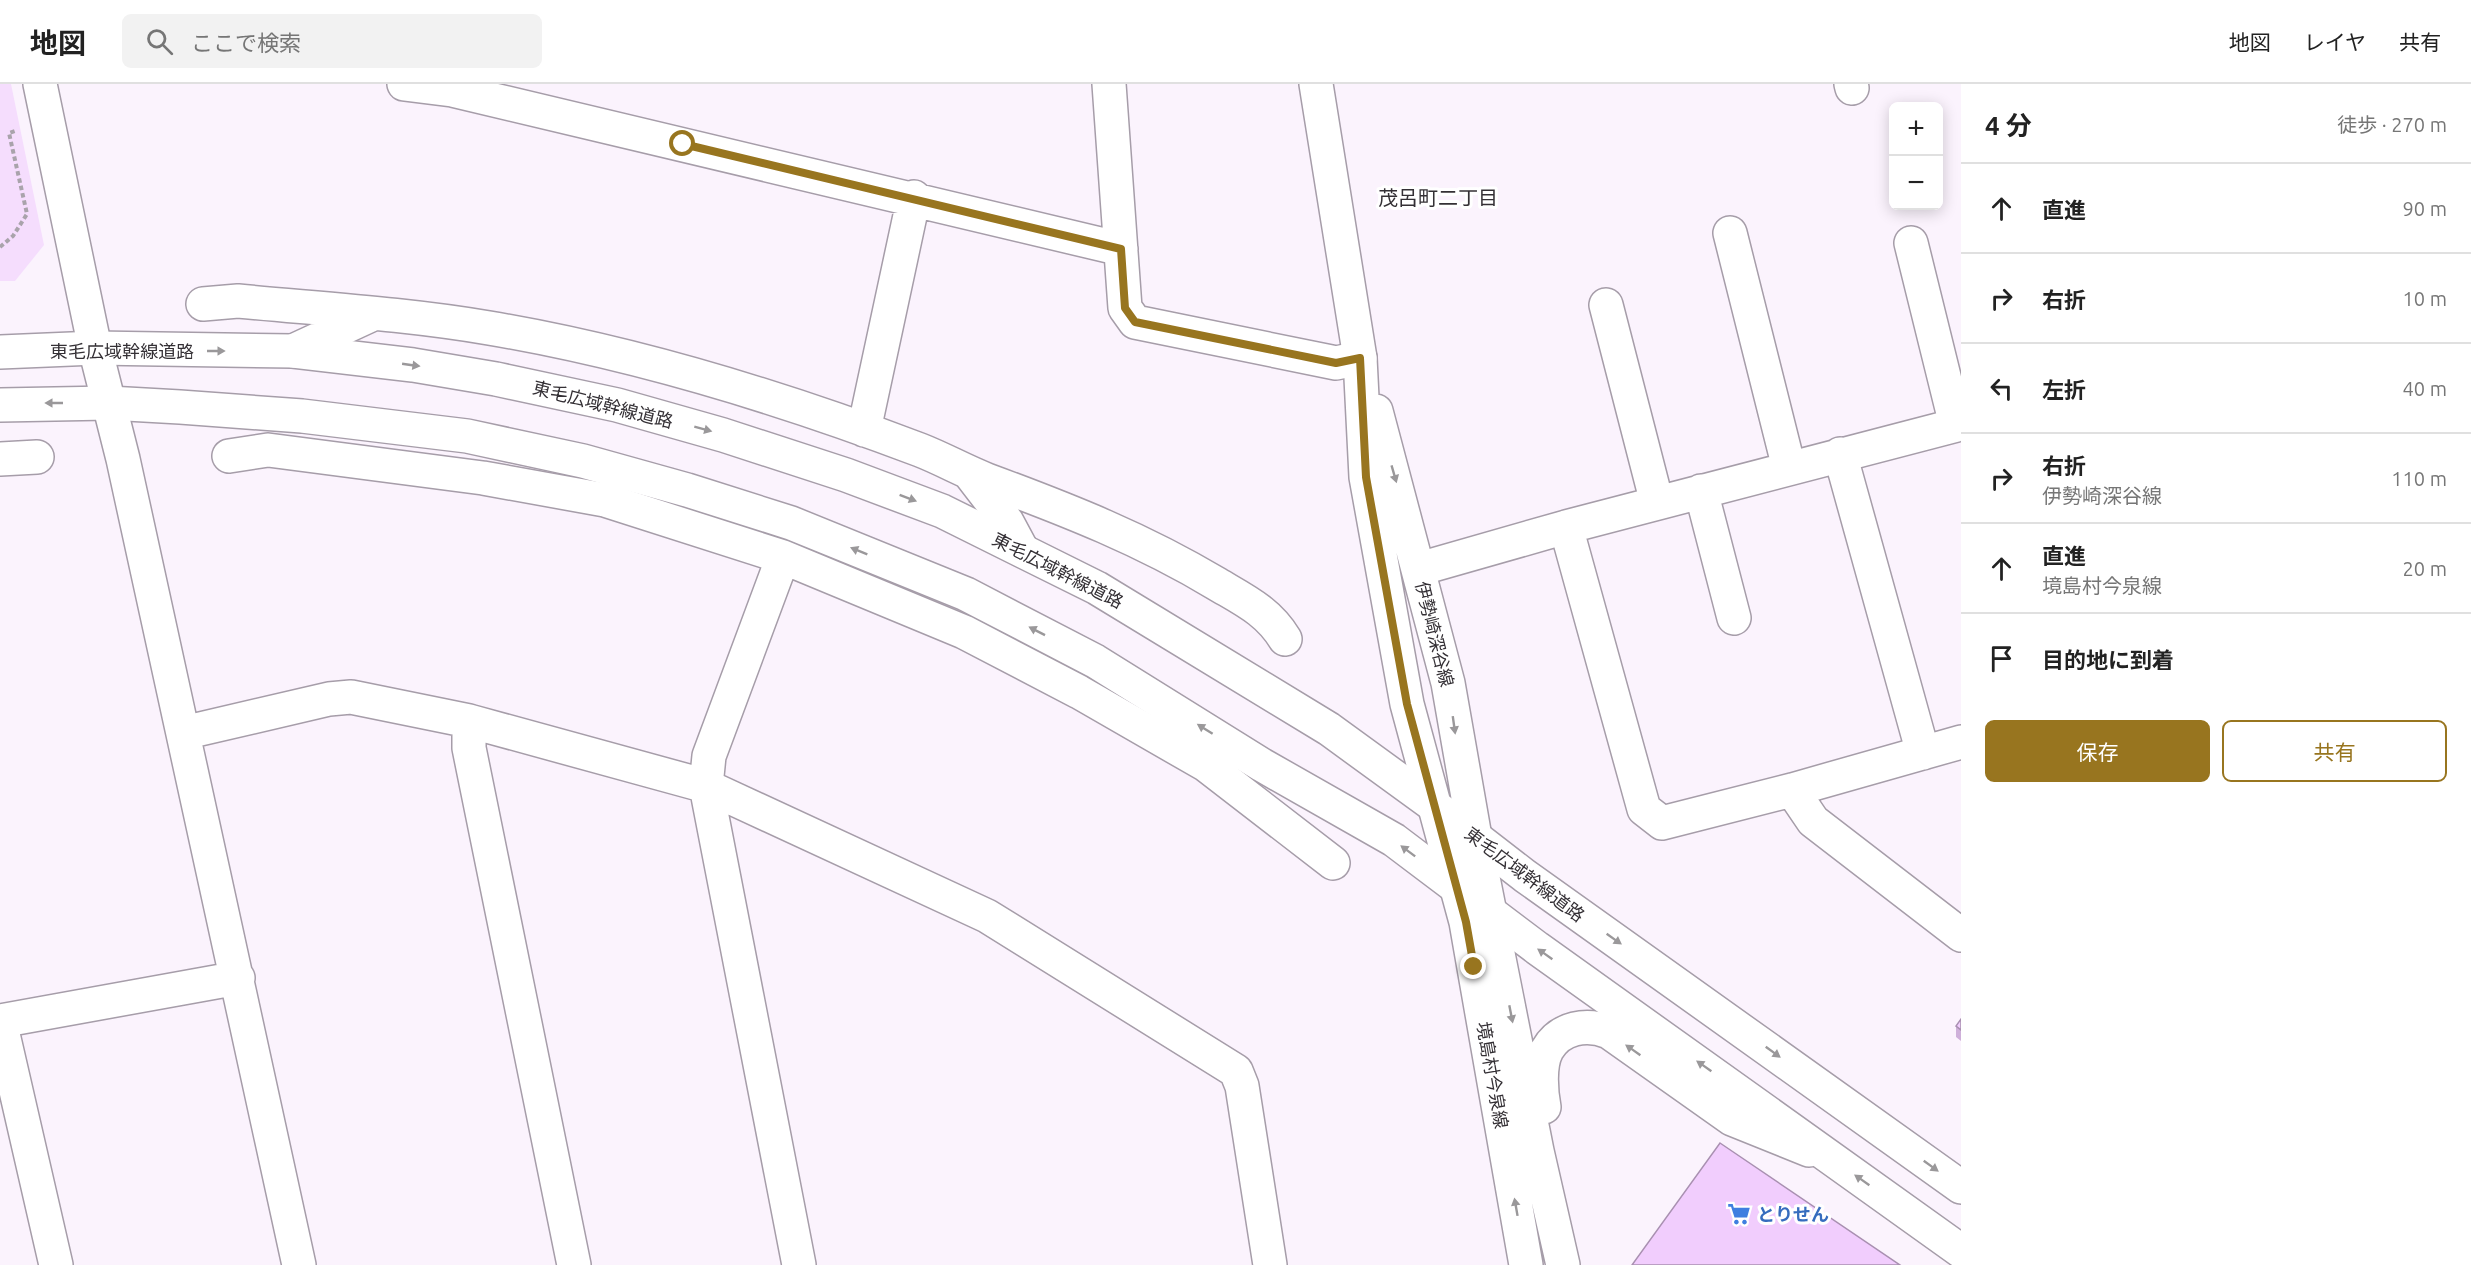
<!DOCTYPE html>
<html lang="ja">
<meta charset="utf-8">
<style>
body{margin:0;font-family:Ubuntu,"Noto Sans JP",sans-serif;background:#f2f2f2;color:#222}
.controls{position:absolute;right:18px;top:18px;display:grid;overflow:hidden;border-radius:9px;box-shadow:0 3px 15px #0003}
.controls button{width:54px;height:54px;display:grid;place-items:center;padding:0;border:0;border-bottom:2px solid #e0e0e0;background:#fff;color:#222;font:30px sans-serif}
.stop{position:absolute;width:18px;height:18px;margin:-14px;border:4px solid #98751f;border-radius:50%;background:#fff}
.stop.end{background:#98751f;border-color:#fff;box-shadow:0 2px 6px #0008}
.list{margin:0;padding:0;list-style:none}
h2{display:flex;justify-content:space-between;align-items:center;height:78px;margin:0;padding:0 24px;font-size:26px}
h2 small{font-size:20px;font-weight:400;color:#767676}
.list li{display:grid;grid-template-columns:39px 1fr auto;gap:18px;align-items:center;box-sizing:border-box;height:90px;padding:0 24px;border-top:2px solid #e0e0e0}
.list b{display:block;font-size:22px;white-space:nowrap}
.list p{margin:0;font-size:20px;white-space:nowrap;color:#767676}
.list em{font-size:20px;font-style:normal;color:#767676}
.actions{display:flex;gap:12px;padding:18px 24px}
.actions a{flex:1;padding:14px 0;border:2px solid #98751f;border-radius:9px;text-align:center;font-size:21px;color:#98751f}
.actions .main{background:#98751f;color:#fff}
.icon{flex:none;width:33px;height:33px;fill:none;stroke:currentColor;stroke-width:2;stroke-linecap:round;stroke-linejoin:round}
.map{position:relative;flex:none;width:1961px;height:1181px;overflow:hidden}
header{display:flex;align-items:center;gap:36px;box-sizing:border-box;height:84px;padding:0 30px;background:#fff;border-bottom:2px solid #e0e0e0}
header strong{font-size:28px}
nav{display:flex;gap:33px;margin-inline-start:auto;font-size:21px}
.search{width:420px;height:54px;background:#f2f2f2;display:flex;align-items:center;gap:15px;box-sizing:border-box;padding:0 21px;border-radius:9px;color:#767676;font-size:22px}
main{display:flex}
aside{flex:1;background:#fff}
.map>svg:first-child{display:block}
.green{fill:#f5ddfd}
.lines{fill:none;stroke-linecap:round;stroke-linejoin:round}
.minor-casing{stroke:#a69da9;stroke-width:36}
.major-casing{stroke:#a69da9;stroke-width:36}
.highway-casing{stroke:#a69da9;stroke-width:36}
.path{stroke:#a9a3ab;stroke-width:4;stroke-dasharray:4.5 3;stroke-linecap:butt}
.minor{stroke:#fff;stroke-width:33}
.major{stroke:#fff;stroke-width:33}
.highway{stroke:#fff;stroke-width:33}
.wall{fill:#cfb0da}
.building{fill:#f1cdfd;stroke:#a990b1;stroke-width:1.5}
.oneway{fill:#9a989a}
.route{stroke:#98751f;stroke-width:8}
.labels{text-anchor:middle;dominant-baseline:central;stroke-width:6;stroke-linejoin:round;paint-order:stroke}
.street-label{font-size:18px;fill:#343035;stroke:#fff}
.shop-label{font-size:18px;font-weight:bold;fill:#366cbe;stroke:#fff;text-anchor:start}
.neighbourhood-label{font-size:20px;fill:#343035;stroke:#fff}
</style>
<header>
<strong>地図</strong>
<div class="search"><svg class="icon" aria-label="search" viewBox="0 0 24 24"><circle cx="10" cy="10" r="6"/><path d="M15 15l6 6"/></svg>ここで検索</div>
<nav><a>地図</a><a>レイヤ</a><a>共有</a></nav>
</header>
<main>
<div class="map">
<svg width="1961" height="1181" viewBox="0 0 1961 1181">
<rect width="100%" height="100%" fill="#fbf3fd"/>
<path class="green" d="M0 0H11L44 161 15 197H0Z"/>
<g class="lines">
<g class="minor-casing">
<path id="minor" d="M40 0 95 264 123 375 299 1181
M404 0 452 6 1121 165
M1109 0 1125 224 1135 238 1336 279 1360 274
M1851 0 1852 4
M1730 149 1789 384
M1911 159 1956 341
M203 220 238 217C322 225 407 230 489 244 632 268 785 315 920 366 943 375 964 387 987 396 1068 426 1142 455 1217 500 1244 516 1268 527 1285 555
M1606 221 1657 419
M293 267 373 230
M864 346 914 113
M1840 370 1923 669
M229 372 268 366 483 394 605 416 783 473 964 548 1079 608 1206 681 1333 779
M0 375 37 373
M970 390 1007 438 1022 466
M1701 407 1734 534
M1566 443 1644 725 1662 739 1792 706 1961 658
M783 473 709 672 706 702 799 1181
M1419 485 1566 443 1961 340
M469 637V664L574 1181
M183 649 329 615 351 613 469 637 706 702 987 832 1236 987 1242 1002 1270 1181
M1792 706 1813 737 1961 851
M0 937 56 1181
M0 937 238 894"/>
</g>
<g class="major-casing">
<path id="major" d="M1316 0 1360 274 1366 393 1407 620 1466 838 1526 1181
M1376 327 1448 599 1475 753 1537 1067 1563 1181
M1544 1023C1541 1007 1539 981 1547 966 1560 943 1587 939 1609 948L1732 1035 1809 1066"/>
</g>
<g class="highway-casing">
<path id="highway" d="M0 268 95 264 293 267 413 281 496 295 617 321 723 351 846 391 942 427 1097 504 1329 645 1432 720 1525 792 1961 1103
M0 321 109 319 180 323 302 332 467 352 583 377 687 406 791 439 966 510 1095 577 1262 681 1394 756 1537 864 1961 1167"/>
</g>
<path class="path" d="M0 163 13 152 27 130 9 49 15 47"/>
<use href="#minor" class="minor"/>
<use href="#major" class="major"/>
<use href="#highway" class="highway"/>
</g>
<path class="wall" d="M1961 935V957L1956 953V942Z"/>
<path class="building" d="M1961 935V946L1956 942Z
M1720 1059 1900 1181H1632Z"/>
<defs><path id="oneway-solid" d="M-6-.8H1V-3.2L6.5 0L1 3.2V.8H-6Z" transform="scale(1.5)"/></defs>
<g class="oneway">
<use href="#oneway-solid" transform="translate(216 267)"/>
<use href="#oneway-solid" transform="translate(411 281) rotate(8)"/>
<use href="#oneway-solid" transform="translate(54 319) rotate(-180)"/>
<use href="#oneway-solid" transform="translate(703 345) rotate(15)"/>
<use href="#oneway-solid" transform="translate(1394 390) rotate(74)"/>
<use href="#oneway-solid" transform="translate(908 414) rotate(21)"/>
<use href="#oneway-solid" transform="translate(859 467) rotate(-158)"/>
<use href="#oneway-solid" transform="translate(1037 547) rotate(-153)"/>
<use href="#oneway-solid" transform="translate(1454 641) rotate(82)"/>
<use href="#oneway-solid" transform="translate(1205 645) rotate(-148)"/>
<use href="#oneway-solid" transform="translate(1408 767) rotate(-143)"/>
<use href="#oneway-solid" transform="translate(1614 855) rotate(35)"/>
<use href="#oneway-solid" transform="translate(1545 870) rotate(-145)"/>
<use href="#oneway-solid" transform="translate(1511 930) rotate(79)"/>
<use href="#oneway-solid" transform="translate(1633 966) rotate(-145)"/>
<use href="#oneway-solid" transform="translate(1773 968) rotate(36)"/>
<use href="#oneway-solid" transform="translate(1704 982) rotate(-145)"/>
<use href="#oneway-solid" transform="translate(1931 1082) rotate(36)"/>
<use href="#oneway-solid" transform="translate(1862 1096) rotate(-145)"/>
<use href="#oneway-solid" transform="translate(1516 1123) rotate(-100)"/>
</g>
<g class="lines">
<path class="route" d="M683 60 1121 165 1125 224 1135 238 1336 279 1360 274 1366 393 1407 620 1466 838 1474 883"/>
</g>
<defs>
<g id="supermarket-bare" transform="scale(1.8)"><path d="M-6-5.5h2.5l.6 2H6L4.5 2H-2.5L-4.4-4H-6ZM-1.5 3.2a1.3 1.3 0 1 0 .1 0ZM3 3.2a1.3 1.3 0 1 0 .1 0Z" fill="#3f7fe0" stroke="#fff" stroke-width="2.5" paint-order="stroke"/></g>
</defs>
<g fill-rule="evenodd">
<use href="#supermarket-bare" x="1739" y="1130"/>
</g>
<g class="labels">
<g class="street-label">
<text x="122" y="267">東毛広域幹線道路</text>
<text transform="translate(603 320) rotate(14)">東毛広域幹線道路</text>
<text transform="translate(1058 486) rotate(27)">東毛広域幹線道路</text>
<text transform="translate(1435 550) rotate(76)">伊勢崎深谷線</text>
<text transform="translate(1525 790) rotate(37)">東毛広域幹線道路</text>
<text transform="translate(1493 991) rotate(80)">境島村今泉線</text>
</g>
<g class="shop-label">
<text x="1757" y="1130">とりせん</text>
</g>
<g class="neighbourhood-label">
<text x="1438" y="113">茂呂町二丁目</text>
</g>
</g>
</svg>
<div class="controls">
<button>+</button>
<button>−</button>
</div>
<div class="stop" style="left:683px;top:60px"></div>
<div class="stop end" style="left:1474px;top:883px"></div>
</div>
<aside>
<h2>4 分<small>徒歩 · 270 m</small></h2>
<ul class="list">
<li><svg class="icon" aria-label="ahead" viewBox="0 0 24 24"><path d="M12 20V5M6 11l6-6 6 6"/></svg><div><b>直進</b></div><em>90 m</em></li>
<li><svg class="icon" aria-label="right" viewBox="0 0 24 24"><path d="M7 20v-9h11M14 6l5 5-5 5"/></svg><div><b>右折</b></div><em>10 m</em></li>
<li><svg class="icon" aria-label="left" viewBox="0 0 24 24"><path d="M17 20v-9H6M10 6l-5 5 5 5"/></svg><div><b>左折</b></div><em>40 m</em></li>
<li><svg class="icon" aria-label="right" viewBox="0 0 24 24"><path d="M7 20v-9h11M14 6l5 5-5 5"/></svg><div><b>右折</b><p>伊勢崎深谷線</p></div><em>110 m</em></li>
<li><svg class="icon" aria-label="ahead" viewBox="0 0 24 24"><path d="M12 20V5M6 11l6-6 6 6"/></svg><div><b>直進</b><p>境島村今泉線</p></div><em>20 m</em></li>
<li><svg class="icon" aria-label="arrive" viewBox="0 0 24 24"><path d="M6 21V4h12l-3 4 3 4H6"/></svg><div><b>目的地に到着</b></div></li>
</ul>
<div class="actions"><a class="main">保存</a><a>共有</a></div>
</aside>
</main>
